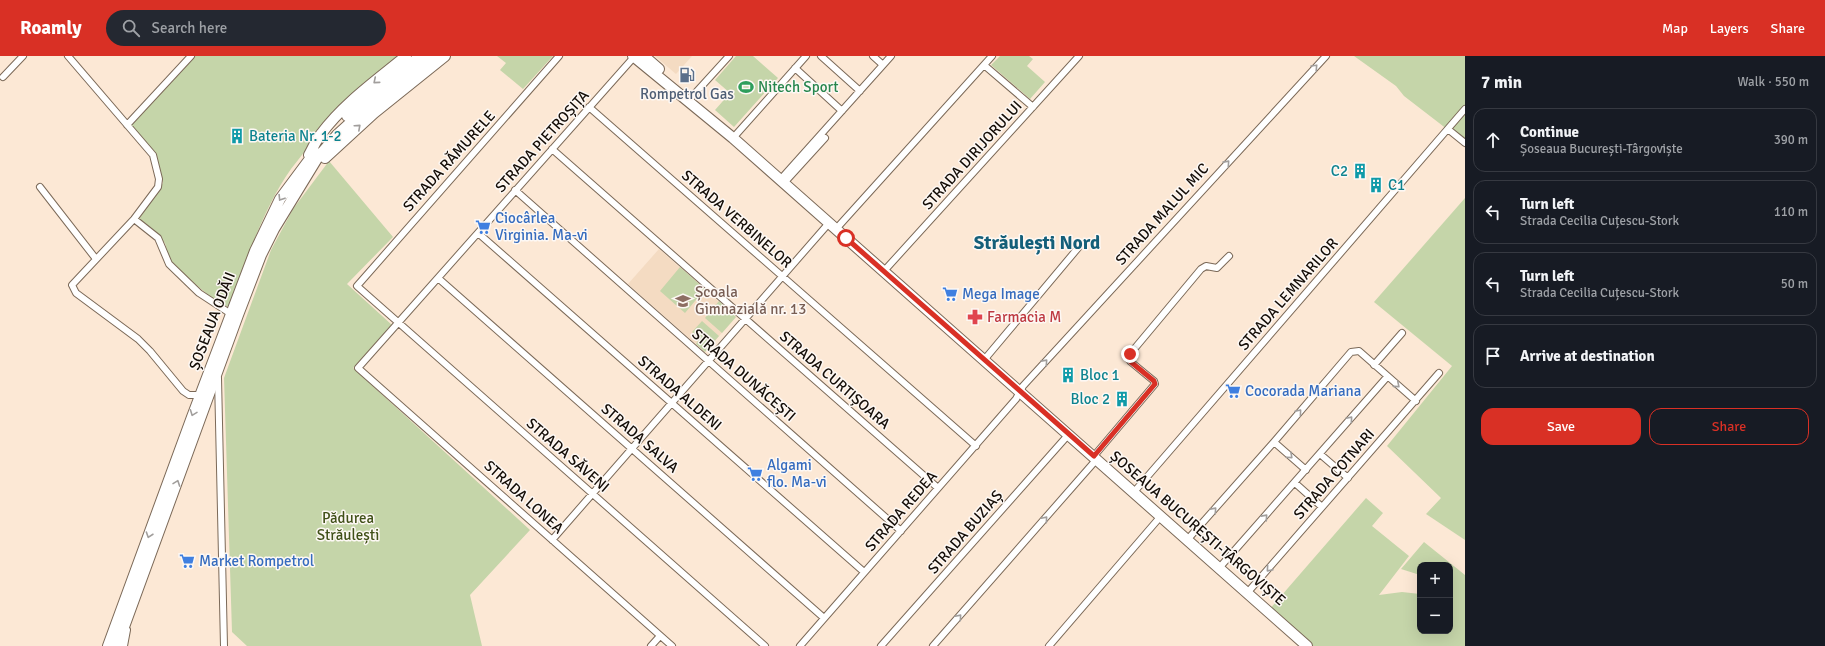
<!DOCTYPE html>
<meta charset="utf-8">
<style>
body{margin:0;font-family:Signika,sans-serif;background:#242831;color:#f1f3f6}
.controls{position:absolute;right:12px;bottom:12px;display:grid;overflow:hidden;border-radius:8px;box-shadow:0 4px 16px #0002}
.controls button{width:36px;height:36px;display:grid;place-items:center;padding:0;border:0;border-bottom:1px solid #363941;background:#171b24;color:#f1f3f6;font:20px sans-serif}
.stop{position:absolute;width:12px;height:12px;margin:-9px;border:3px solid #d93025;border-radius:50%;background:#fff}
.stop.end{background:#d93025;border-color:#fff;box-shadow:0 1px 4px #0008}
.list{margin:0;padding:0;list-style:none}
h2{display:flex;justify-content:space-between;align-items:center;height:52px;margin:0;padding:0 16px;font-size:17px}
h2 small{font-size:13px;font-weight:400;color:#9ea1a6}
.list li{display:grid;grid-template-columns:26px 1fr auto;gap:12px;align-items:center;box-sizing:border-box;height:64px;margin:0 8px 8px;padding:0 8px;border:1px solid #363941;border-radius:12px}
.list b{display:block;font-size:15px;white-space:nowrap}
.list p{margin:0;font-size:13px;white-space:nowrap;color:#9ea1a6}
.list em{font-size:13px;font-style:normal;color:#9ea1a6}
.actions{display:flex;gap:8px;padding:12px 16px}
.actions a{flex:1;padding:9px 0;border:1px solid #d93025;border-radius:12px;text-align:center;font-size:14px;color:#d93025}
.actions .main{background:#d93025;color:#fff}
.icon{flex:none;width:22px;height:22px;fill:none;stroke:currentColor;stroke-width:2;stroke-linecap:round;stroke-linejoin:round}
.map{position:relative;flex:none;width:1465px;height:590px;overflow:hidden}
header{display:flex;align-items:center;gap:24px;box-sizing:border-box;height:56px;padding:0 20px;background:#d93025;color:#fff}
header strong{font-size:19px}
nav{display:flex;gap:22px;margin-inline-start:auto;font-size:14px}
.search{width:280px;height:36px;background:#242831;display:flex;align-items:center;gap:10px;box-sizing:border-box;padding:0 14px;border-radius:22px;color:#9ea1a6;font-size:15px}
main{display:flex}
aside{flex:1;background:#171b24}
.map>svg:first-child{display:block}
.built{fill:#f4dbc2}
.green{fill:#c5d5a9}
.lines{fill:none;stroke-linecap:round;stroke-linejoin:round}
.street-casing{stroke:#7b6958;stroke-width:8}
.primary-casing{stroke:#7b6958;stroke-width:12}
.street{stroke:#fff;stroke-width:6}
.primary{stroke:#fff;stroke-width:10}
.oneway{stroke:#a19e9c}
.route{stroke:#d93025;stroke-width:5}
.labels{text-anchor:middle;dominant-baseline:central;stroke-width:3;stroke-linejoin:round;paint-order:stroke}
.leisure-label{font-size:15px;fill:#27864d;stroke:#fdf8f4;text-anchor:start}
.service-label{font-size:15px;fill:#4e5e75;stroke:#fdf8f4}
.culture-label{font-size:15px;fill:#0d838f;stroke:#fdf8f4;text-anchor:start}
.street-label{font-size:15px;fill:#140d07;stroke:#fdf8f4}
.shop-label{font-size:15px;fill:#366cbe;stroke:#fdf8f4;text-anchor:start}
.education-label{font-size:15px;fill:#785e54;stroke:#fdf8f4;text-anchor:start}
.health-label{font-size:15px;fill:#be3a42;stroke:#fdf8f4;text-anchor:start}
.park-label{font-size:15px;fill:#405018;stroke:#fdf8f4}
.district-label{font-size:19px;font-weight:bold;fill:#145f79;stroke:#fdf8f4}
</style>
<header>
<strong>Roamly</strong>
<div class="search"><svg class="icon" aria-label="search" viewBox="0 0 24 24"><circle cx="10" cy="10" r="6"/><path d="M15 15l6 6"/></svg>Search here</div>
<nav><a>Map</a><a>Layers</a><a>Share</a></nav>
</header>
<main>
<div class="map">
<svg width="1465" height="590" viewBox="0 0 1465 590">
<rect width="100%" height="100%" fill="#fce8d5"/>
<path class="built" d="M655 0H692L676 18Z
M659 193 736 261 705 296 628 228Z"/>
<path class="green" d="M193 0H397C360 36 322 72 291 113 262 154 247 205 228 251L212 242 177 213 169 202 165 187 139 163 163 127 156 98 129 67Z
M497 0H553L523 33 500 14 506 7Z
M736 0H753L778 22 734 71 715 54 730 37 715 24Z
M1000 0H1029L1033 3 1027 10 1045 26 1030 43 991 9Z
M1354 0H1465V87L1404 40 1396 30Z
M329 105 393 181 347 228 392 269 353 312 530 474 470 539 482 590H247L232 576 224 322 271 194 293 153Z
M1465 142V484L1426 458 1441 442 1387 390 1452 310 1374 246Z
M680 211 705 233 685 257 660 235Z
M719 245 736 261 722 277 705 262Z
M702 265 719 280 705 296 696 288 699 283 692 276Z
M1366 442 1383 457 1372 470 1409 500 1379 539 1402 536 1420 538V575H1450V509H1420V519L1401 513 1424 486 1465 519V590H1307L1269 554Z"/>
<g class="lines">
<g class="street-casing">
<path id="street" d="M68 0 153 99 159 123 158 131 134 163 72 229 76 237 138 283 150 295 183 335 189 339H200
M559 0 357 230 765 590
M821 0 860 35
M873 0 883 9
M634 1 358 312 672 590
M984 9 1033 51
M795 12 842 55
M3 21 23 0
M689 44 729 0
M589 51 976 390
M127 69 191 0
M1449 74 1465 87
M733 82 806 0
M552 93 938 432
M780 124 891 0
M784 127 825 82
M40 131 96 203
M515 134 901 475
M134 163 158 182 169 208 199 237 231 258
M836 173 992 0
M478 177 864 516
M884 215 1079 0
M438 222 824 562
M984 304 1078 192
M1374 309 1402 277
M218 322 224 590
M1274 386 1306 414
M1320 398 1348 422
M1094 400 1155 328 1154 325 1131 306 1128 302 1130 298 1201 213 1206 210 1217 212 1229 200
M1295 427 1322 451
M1134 436 1465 53
M1188 483 1274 386 1351 296 1359 295 1416 345
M552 484 829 167
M1220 511 1387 321
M1248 536 1439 317
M124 590 127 574
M651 590 660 580
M800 590 1016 343 1023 330 1326 0
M881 590 1069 378
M933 590 1097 403
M1049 590 1161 460"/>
</g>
<g class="primary-casing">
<path id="primary" d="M633 0 733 82 1307 590
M644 0 659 13
M347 60 420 0
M309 99C313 92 316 84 321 78 344 47 377 24 406 0
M325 102 374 57 445 0
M108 590 192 361 255 195 280 143 315 96
M117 590 238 259 261 199 274 173 318 101 337 79 359 59 432 0"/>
</g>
<use href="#street" class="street"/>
<use href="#primary" class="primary"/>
</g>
<defs><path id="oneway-chevron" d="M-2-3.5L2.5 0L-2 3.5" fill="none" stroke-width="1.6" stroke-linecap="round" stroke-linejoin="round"/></defs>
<g class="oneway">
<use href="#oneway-chevron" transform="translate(1315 11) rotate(-47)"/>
<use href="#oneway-chevron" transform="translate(376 25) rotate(140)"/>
<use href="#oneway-chevron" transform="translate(358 71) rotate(-42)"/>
<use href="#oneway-chevron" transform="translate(1227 107) rotate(-48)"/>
<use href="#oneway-chevron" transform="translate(281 142) rotate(122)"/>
<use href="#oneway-chevron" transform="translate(1045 306) rotate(-48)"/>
<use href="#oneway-chevron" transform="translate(1397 329) rotate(40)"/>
<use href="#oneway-chevron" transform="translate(1299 356) rotate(-50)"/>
<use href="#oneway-chevron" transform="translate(193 357) rotate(111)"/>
<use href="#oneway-chevron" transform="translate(1350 363) rotate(-49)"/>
<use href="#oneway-chevron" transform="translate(1290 400) rotate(42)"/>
<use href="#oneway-chevron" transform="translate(177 427) rotate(-70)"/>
<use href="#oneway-chevron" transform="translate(1214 454) rotate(-48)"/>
<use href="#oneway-chevron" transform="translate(1265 461) rotate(-48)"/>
<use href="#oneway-chevron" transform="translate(1045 463) rotate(-49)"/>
<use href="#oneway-chevron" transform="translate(149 479) rotate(109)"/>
<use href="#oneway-chevron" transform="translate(1269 513) rotate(131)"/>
<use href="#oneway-chevron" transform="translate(959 561) rotate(-49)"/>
</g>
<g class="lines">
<path class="route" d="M846 182 1094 400 1155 328 1154 325 1131 306 1128 302 1130 298"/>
</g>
<defs>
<g id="fuel-bare" transform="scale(1.2)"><path d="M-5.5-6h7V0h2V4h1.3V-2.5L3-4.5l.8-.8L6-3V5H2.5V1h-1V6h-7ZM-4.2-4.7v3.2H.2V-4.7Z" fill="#5c6f8a" stroke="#fdf8f4" stroke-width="2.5" paint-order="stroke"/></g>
<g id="stadium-bare" transform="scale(1.2)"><path d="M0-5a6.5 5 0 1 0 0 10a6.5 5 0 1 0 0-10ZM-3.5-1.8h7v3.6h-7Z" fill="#2e9e5b" stroke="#fdf8f4" stroke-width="2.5" paint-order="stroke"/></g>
<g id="building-bare" transform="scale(1.2)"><path d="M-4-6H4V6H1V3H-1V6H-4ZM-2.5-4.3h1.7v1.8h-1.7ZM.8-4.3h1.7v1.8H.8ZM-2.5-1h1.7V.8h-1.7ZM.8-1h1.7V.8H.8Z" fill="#0f9aa8" stroke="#fdf8f4" stroke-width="2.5" paint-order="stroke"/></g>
<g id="supermarket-bare" transform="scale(1.2)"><path d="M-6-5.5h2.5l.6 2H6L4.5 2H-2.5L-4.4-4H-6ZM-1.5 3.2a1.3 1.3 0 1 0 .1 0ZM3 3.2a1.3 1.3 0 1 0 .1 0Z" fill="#3f7fe0" stroke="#fdf8f4" stroke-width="2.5" paint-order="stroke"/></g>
<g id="school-bare" transform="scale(1.2)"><path d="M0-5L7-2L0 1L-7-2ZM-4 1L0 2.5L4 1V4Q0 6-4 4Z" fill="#8d6e63" stroke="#fdf8f4" stroke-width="2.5" paint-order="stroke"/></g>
<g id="pharmacy-bare" transform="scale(1.2)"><path d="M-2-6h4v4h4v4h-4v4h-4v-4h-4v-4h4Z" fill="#e0444e" stroke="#fdf8f4" stroke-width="2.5" paint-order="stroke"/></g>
</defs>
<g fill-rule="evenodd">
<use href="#fuel-bare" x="687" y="19"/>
<use href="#stadium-bare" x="746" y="31"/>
<use href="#building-bare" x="237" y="80"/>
<use href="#building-bare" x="1360" y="115"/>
<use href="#building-bare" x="1376" y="129"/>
<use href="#supermarket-bare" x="483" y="171"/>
<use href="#supermarket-bare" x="950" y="238"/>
<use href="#school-bare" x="683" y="245"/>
<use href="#pharmacy-bare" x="975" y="261"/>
<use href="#building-bare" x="1068" y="319"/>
<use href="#supermarket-bare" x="1233" y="335"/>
<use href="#building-bare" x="1122" y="343"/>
<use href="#supermarket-bare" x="755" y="418"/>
<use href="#supermarket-bare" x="187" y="505"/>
</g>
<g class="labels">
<g class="leisure-label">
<text x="758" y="31">Nitech Sport</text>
</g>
<g class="service-label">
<text x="687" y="38">Rompetrol Gas</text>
</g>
<g class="culture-label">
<text x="249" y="80">Bateria Nr. 1-2</text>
<text x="1348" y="115" text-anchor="end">C2</text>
<text x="1388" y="129">C1</text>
<text x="1080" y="319">Bloc 1</text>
<text x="1110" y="343" text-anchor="end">Bloc 2</text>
</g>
<g class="street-label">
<text transform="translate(542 85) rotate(-48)">STRADA PIETROȘIȚA</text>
<text transform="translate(972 99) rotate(-48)">STRADA DIRIJORULUI</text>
<text transform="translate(449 105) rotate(-48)">STRADA RĂMURELE</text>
<text transform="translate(1162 158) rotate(-48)">STRADA MALUL MIC</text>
<text transform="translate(737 163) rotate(41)">STRADA VERBINELOR</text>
<text transform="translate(1288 238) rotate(-49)">STRADA LEMNARILOR</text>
<text transform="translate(212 265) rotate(-69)">ȘOSEAUA ODĂII</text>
<text transform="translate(744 319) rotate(41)">STRADA DUNĂCEȘTI</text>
<text transform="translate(835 324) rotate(41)">STRADA CURTIȘOARA</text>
<text transform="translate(680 337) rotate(41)">STRADA ALDENI</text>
<text transform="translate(640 382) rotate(41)">STRADA SALVA</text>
<text transform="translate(568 399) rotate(41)">STRADA SĂVENI</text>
<text transform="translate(1334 418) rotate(-49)">STRADA COTNARI</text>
<text transform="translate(524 441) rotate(42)">STRADA LONEA</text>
<text transform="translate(901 455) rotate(-49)">STRADA REDEA</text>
<text transform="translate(1198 472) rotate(41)">ȘOSEAUA BUCUREȘTI-TÂRGOVIȘTE</text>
<text transform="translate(965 476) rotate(-49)">STRADA BUZIAȘ</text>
</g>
<g class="shop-label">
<text x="495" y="162">Ciocârlea<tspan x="495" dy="17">Virginia. Ma-vi</tspan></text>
<text x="962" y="238">Mega Image</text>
<text x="1245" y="335">Cocorada Mariana</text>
<text x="767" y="409">Algami<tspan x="767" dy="17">flo. Ma-vi</tspan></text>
<text x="199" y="505">Market Rompetrol</text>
</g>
<g class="education-label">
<text x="695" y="236">Școala<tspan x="695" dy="17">Gimnazială nr. 13</tspan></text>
</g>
<g class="health-label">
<text x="987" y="261">Farmacia M</text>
</g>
<g class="park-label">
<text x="348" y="462">Pădurea<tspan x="348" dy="17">Străulești</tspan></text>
</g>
<g class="district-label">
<text x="1037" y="187">Străulești Nord</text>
</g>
</g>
</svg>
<div class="controls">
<button>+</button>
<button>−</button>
</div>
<div class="stop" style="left:846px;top:182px"></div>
<div class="stop end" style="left:1130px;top:298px"></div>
</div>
<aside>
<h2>7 min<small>Walk · 550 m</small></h2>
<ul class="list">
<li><svg class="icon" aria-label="ahead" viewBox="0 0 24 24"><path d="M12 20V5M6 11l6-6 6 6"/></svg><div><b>Continue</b><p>Șoseaua București-Târgoviște</p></div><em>390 m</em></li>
<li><svg class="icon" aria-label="left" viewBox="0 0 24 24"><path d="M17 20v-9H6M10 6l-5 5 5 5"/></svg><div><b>Turn left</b><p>Strada Cecilia Cuțescu-Stork</p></div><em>110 m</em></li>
<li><svg class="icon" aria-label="left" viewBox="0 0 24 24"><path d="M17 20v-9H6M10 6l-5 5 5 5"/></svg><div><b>Turn left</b><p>Strada Cecilia Cuțescu-Stork</p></div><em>50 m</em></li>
<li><svg class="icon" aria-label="arrive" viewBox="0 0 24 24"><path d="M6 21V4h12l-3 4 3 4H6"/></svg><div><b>Arrive at destination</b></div></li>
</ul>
<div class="actions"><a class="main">Save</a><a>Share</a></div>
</aside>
</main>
